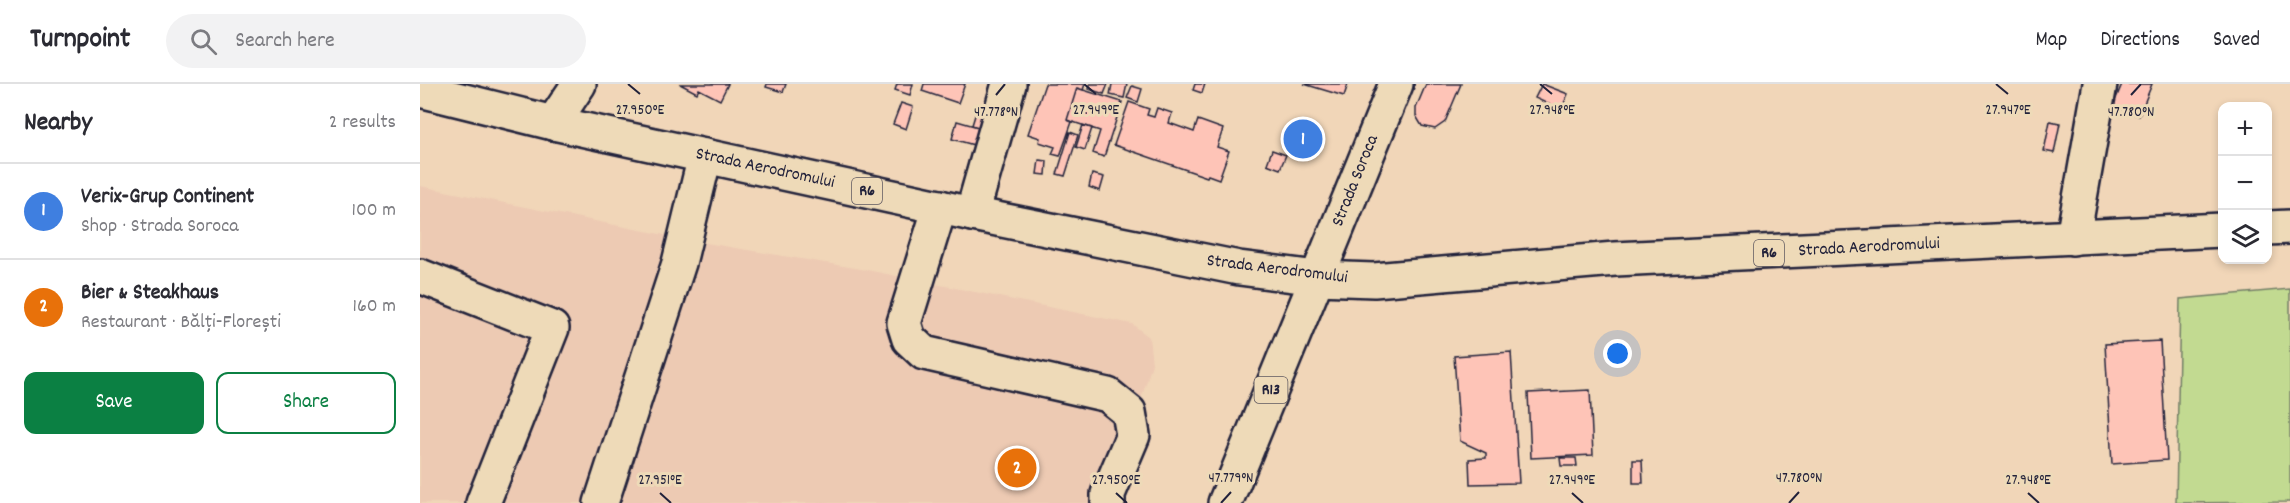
<!DOCTYPE html>
<meta charset="utf-8">
<style>
body{margin:0;font-family:Dekko,sans-serif;background:#f2f2f3;color:#2b2b33}
.controls{position:absolute;right:18px;top:18px;display:grid;overflow:hidden;border-radius:12px;box-shadow:0 3px 9px #0003}
.controls button{width:54px;height:54px;display:grid;place-items:center;padding:0;border:0;border-bottom:2px solid #e1e1e2;background:#fff;color:#2b2b33;font:30px sans-serif}
.you{position:absolute;left:1198px;top:270px;width:21px;height:21px;margin:-15px;border:4px solid #fff;border-radius:50%;background:#1a73e8;box-shadow:0 0 0 9px #1a73e833}
.badge{display:grid;place-items:center;width:39px;height:39px;border-radius:50%;background:#0b8043;color:#fff;font-size:20px;font-weight:700}
.pin{position:absolute;translate:-50% -50%;border:3px solid #fff;box-shadow:0 2px 6px #0006}
.list{margin:0;padding:0;list-style:none}
h2{display:flex;justify-content:space-between;align-items:center;height:78px;margin:0;padding:0 24px;font-size:26px}
h2 small{font-size:20px;font-weight:400;color:#7c7c81}
.list li{display:grid;grid-template-columns:39px 1fr auto;gap:18px;align-items:center;box-sizing:border-box;height:96px;padding:0 24px;border-top:2px solid #e1e1e2}
.list b{display:block;font-size:22px;white-space:nowrap}
.list p{margin:0;font-size:20px;white-space:nowrap;color:#7c7c81}
.list em{font-size:20px;font-style:normal;color:#7c7c81}
.actions{display:flex;gap:12px;padding:18px 24px}
.actions a{flex:1;padding:14px 0;border:2px solid #0b8043;border-radius:12px;text-align:center;font-size:21px;color:#0b8043}
.actions .main{background:#0b8043;color:#fff}
.icon{flex:none;width:33px;height:33px;fill:none;stroke:currentColor;stroke-width:2;stroke-linecap:round;stroke-linejoin:round}
.map{position:relative;flex:none;width:1870px;height:419px;overflow:hidden}
header{display:flex;align-items:center;gap:36px;box-sizing:border-box;height:84px;padding:0 30px;background:#fff;border-bottom:2px solid #e1e1e2}
header strong{font-size:28px}
nav{display:flex;gap:33px;margin-inline-start:auto;font-size:21px}
.search{width:420px;height:54px;background:#f2f2f3;display:flex;align-items:center;gap:15px;box-sizing:border-box;padding:0 21px;border-radius:33px;color:#7c7c81;font-size:22px}
main{display:flex}
aside{flex:1;background:#fff}
.map>svg:first-child{display:block}
.built{fill:#edcab3}
.green{fill:#c2da91;stroke:#727e66;stroke-width:1.5}
.building{fill:#fec4b7;stroke:#22223b;stroke-width:1.5}
.lines{fill:none;stroke-linecap:round;stroke-linejoin:round}
.minor-casing{stroke:#22223b;stroke-width:38}
.major-casing{stroke:#22223b;stroke-width:38}
.highway-casing{stroke:#22223b;stroke-width:38}
.minor{stroke:#eedab8;stroke-width:33}
.major{stroke:#eedab8;stroke-width:33}
.highway{stroke:#eedab8;stroke-width:33}
.ticks{fill:none;stroke:#22223b;stroke-width:2}
.labels{text-anchor:middle;dominant-baseline:central;stroke-width:6;stroke-linejoin:round;paint-order:stroke}
.shield{fill:#eedab8;stroke:#5f5960;stroke-width:1.5}
.shield-label{font-size:16px;font-weight:bold;fill:#22223b}
.street-label{font-size:18px;fill:#22223b;stroke:#eedab8}
.ticks-label{font-size:15px;text-anchor:middle;fill:#22223b;stroke:#eedab8;stroke-width:6;stroke-linejoin:round;paint-order:stroke}
</style>
<header>
<strong>Turnpoint</strong>
<div class="search"><svg class="icon" aria-label="search" viewBox="0 0 24 24"><circle cx="10" cy="10" r="6"/><path d="M15 15l6 6"/></svg>Search here</div>
<nav><a>Map</a><a>Directions</a><a>Saved</a></nav>
</header>
<main>
<aside>
<h2>Nearby<small>2 results</small></h2>
<ul class="list">
<li><span class="badge" style="background:#3f7fe0">1</span><div><b>Verix-Grup Continent</b><p>Shop · Strada Soroca</p></div><em>100 m</em></li>
<li><span class="badge" style="background:#e8710a">2</span><div><b>Bier &amp; Steakhaus</b><p>Restaurant · Bălți-Florești</p></div><em>160 m</em></li>
</ul>
<div class="actions"><a class="main">Save</a><a>Share</a></div>
</aside>
<div class="map">
<svg width="1870" height="419" viewBox="0 0 1870 419">
<rect width="100%" height="100%" fill="#f1d6b8"/>
<filter id="ink" filterUnits="userSpaceOnUse"><feTurbulence type="fractalNoise" baseFrequency=".0167" numOctaves="2"/><feDisplacementMap in="SourceGraphic" scale="12" xChannelSelector="R" yChannelSelector="G"/><feConvolveMatrix kernelMatrix="1 2 1 2 8 2 1 2 1" color-interpolation-filters="sRGB"/></filter>
<g filter="url(#ink)">
<path class="built" d="M0 102 280 158 447 186 712 240 729 253 732 280 720 319 677 419H0Z"/>
<path class="green" d="M1870 205V418L1756 419 1760 215Z"/>
<path class="building" d="M260 0H308L300 16 279 5 277 9Z
M347 0H366L363 8 346 3Z
M477 0H493L490 11 475 6Z
M504 0H545L538 19 502 7Z
M625 0H665L663 6 657 4 647 36 652 38 640 72 632 70 635 63 619 58 620 54 608 50Z
M670 0H688L684 10 669 5Z
M692 0H707L704 14 690 11Z
M775 0H785L782 9 773 6Z
M884 0H928L924 12Z
M1006 0H1041L1025 38 1015 45 1002 42 996 32V24Z
M1122 0 1148 10 1141 26 1115 14Z
M1702 0H1732L1719 32 1693 22Z
M712 2 722 5 718 18 707 14Z
M657 4 702 18 684 73 673 69 680 47 647 36Z
M709 18 729 25 727 31 734 33 737 24 752 29 749 39 774 48 778 36 803 45 797 63 809 67 799 95 788 91 787 93 694 61Z
M481 19 493 23 486 45 473 40Z
M557 25 565 27 558 43 552 41Z
M537 37 558 43 554 61 532 55Z
M1630 37 1640 39 1634 69 1624 67Z
M663 41 672 44 665 66 656 63Z
M650 48 658 51 645 92 637 90Z
M852 66 866 71 860 85 847 80Z
M619 76 627 77 626 91 617 90Z
M672 90 684 93 680 107 669 103Z
M1740 257 1747 376 1692 380 1685 260Z
M1091 268 1099 399 1050 400 1049 375 1066 374V369L1040 357 1034 272Z
M1170 306 1173 371 1111 374 1108 309Z
M1140 374H1156L1157 382H1141Z
M1213 376H1222L1223 399H1213Z"/>
<g class="lines">
<g class="minor-casing">
<path id="minor" d="M133 39 159 0
M520 123 484 239 489 255 504 269 688 311 709 328 713 351 688 410V419
M552 130 589 0
M1653 154 1680 0
M0 192 132 244 63 419
M897 194 976 0
M181 419 259 179 285 72"/>
</g>
<g class="major-casing">
<path id="major" d="M805 419 897 194"/>
</g>
<g class="highway-casing">
<path id="highway" d="M0 6 133 39 552 130 819 184 897 194 954 196 1195 175 1802 146
M1848 144 1870 143"/>
</g>
<use href="#minor" class="minor"/>
<use href="#major" class="major"/>
<use href="#highway" class="highway"/>
</g>
</g>
<path class="ticks" d="M208 0 220 10M664 0 676 10M1120 0 1132 10M1576 0 1588 10M576 11 585 0M1711 11 1721 0M240 409 251 419M696 409 707 419M1152 409 1163 419M1608 409 1619 419M801 419 811 408M1369 419 1379 408"/>
<g class="labels">
<g class="shield">
<rect x="432" y="94" width="30" height="26" rx="4.5"/>
<rect x="1334" y="156" width="30" height="26" rx="4.5"/>
<rect x="834.5" y="293" width="33" height="26" rx="4.5"/>
</g>
<g class="shield-label">
<text x="447" y="107">R6</text>
<text x="1349" y="169">R6</text>
<text x="851" y="306">R13</text>
</g>
<g class="street-label">
<text transform="translate(345 85) rotate(12)">Strada Aerodromului</text>
<text transform="translate(936 97) rotate(-68)">Strada Soroca</text>
<text transform="translate(1449 164) rotate(-3)">Strada Aerodromului</text>
<text transform="translate(857 186) rotate(7)">Strada Aerodromului</text>
</g>
</g>
<g class="ticks-label">
<text x="220" y="30">27.950°E</text>
<text x="676" y="30">27.949°E</text>
<text x="1132" y="30">27.948°E</text>
<text x="1588" y="30">27.947°E</text>
<text x="576" y="32">47.778°N</text>
<text x="1711" y="32">47.780°N</text>
<text x="811" y="398">47.779°N</text>
<text x="1379" y="398">47.780°N</text>
<text x="240" y="400">27.951°E</text>
<text x="696" y="400">27.950°E</text>
<text x="1152" y="400">27.949°E</text>
<text x="1608" y="400">27.948°E</text>
</g>
</svg>
<div class="controls">
<button>+</button>
<button>−</button>
<button><svg class="icon" aria-label="layers" viewBox="0 0 24 24"><path d="M12 4l9 5-9 5-9-5zM3 14l9 5 9-5"/></svg></button>
</div>
<div class="you"></div>
<div class="pin badge" style="left:883px;top:55px;background:#3f7fe0">1</div>
<div class="pin badge" style="left:597px;top:384px;background:#e8710a">2</div>
</div>
</main>
